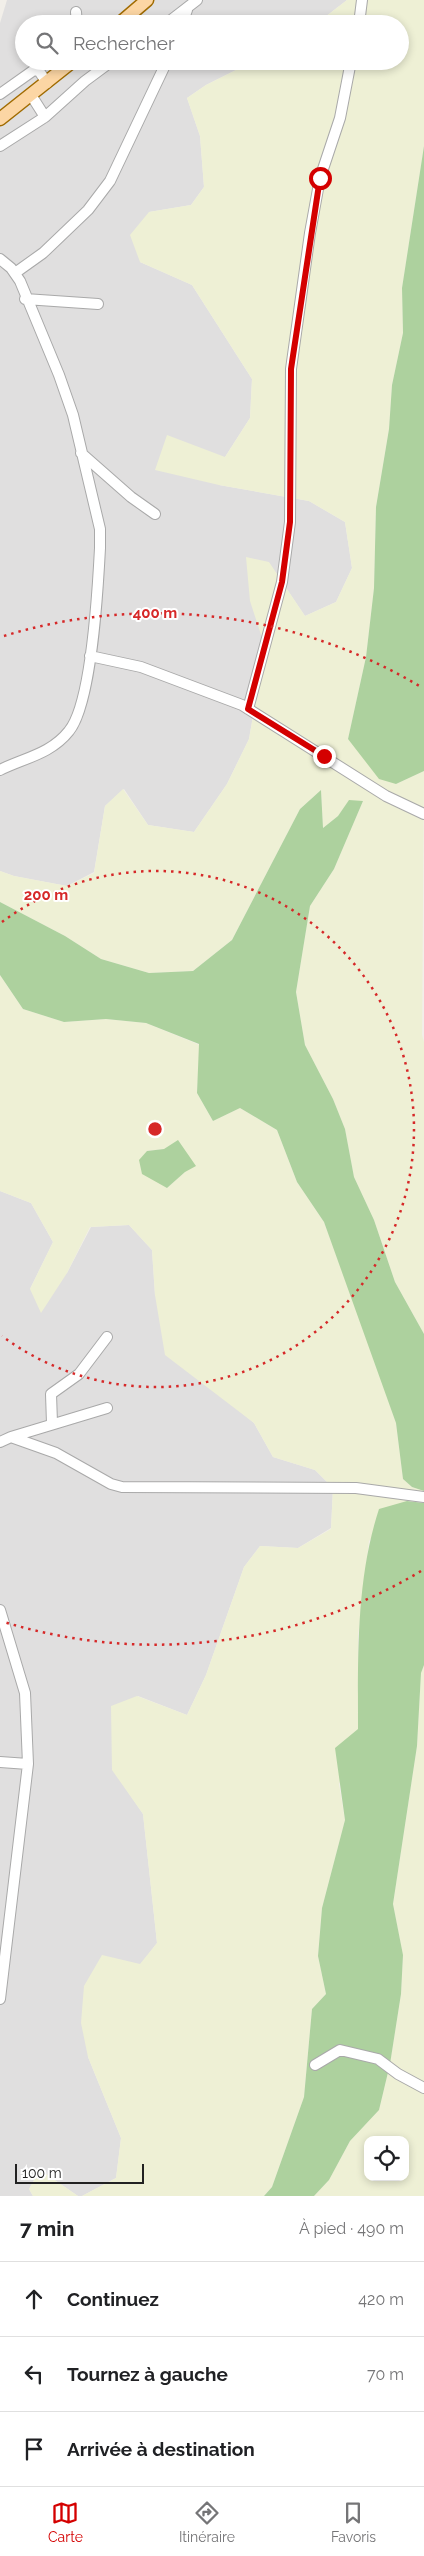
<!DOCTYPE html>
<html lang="fr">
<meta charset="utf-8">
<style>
body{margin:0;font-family:Raleway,sans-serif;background:#f6f6f6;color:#202124}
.controls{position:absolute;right:15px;bottom:15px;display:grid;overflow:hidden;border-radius:10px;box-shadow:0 2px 8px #0003}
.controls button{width:45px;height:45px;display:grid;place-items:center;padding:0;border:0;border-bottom:1px solid #e0e0e0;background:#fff;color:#202124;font:25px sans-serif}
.scale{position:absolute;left:15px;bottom:12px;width:129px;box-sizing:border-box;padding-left:5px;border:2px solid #222;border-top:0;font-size:14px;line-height:18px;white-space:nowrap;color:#222;-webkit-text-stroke:4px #fff;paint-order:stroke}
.stop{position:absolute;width:15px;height:15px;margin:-11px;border:4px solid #d40000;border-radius:50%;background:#fff}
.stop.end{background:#d40000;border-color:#fff;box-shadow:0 1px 5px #0008}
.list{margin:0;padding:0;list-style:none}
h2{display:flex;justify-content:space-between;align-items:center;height:65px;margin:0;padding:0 20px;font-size:21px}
h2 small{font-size:16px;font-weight:400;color:#757577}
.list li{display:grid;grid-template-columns:32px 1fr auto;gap:15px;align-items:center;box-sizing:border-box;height:75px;padding:0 20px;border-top:1px solid #e0e0e0}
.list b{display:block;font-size:19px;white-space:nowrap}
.list em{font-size:16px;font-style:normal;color:#757577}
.icon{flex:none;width:28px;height:28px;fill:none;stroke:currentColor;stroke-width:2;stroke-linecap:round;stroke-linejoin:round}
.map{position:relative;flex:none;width:424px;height:2196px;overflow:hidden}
.search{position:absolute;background:#fff;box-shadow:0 2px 8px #0003;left:15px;right:15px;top:15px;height:55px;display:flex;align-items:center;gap:12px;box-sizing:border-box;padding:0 18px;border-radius:28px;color:#757577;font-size:19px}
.sheet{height:290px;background:#fff}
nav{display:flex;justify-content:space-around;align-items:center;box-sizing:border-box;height:70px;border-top:1px solid #e0e0e0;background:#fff;font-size:14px;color:#757577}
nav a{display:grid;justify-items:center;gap:2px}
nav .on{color:#d40000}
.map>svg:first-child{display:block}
.residential{fill:#e0dfdf}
.farmland{fill:#eef0d5;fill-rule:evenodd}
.forest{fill:#add19e}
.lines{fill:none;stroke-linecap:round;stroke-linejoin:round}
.minor-casing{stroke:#a9a9a9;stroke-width:12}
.major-casing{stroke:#a06b00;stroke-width:15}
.minor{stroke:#fff;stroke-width:10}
.major{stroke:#fcd6a4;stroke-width:12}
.route{stroke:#d40000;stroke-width:6}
.ring{fill:none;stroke:#d62828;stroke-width:2.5;stroke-dasharray:2.5 5}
.centre{fill:#d62828;stroke:#fff;stroke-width:2.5}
.ring-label{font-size:15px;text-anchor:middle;font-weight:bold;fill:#d62828;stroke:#fff;stroke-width:4;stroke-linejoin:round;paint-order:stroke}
</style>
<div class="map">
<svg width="424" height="2196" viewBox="0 0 424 2196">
<rect width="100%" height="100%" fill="#f2efe9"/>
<path class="residential" d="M7 0H347L316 24H24V61H254L206 85 187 98 200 136 204 187 191 205 149 212 140 262 192 285 252 379 250 418 225 457 219 485 309 501 345 522 352 568 336 602 305 616 269 563 265 647 249 739 227 784 194 832 148 825 124 789 105 806 94 872 67 886 14 876 0 871V23Z
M0 1191 31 1203 53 1242 30 1289 67 1273 91 1227 129 1225 152 1250 155 1295 230 1403 254 1423 273 1457 315 1470 333 1488 331 1528 298 1548 260 1546 244 1567 206 1675 187 1715 138 1696 113 1770 143 1814 157 1943 141 1964 88 2057 121 2138 116 2178 82 2196H78L40 2170 29 2189 33 2196H0Z"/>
<path class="farmland" d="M347 0H424V146L402 288 403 333 392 385 389 429 376 507 374 588 366 657 348 739 396 784 424 771 422 1035 424 1042V1334L395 1282 374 1220 354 1177 345 1129 333 1099 305 1045 296 992 310 906 334 869 363 801H349L338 816 323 828 321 790 300 809 232 940 193 971 149 973 101 959 65 936 0 902V871L14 876 67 886 94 873 105 806 123 789 148 825 194 832 227 784 249 739 265 647 250 601 246 557 269 562 305 616 336 602 352 568 345 522 309 501 219 485 155 470 167 435 225 457 250 418 252 379 192 285 140 262 130 235 149 212 191 205 204 187 200 136 187 98 206 85 254 61H400V24H316Z
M0 975 23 1009 64 1022 106 1019 146 1023 200 1045 197 1093 213 1121 240 1108 277 1130 297 1182 324 1222 374 1357 396 1423 403 1479 412 1487 424 1491V1503L407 1501 369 1541 358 1636V1729L339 1784 345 1820 322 1908 318 1956 326 1994 312 2009 304 2097 272 2187 264 2196H82L116 2178 121 2138 88 2057 81 2023 84 1986 102 1955 140 1964 157 1943 143 1814 112 1770 111 1706 137 1696 187 1715 206 1675 244 1567 260 1546 298 1548 331 1529 333 1488 315 1470 273 1457 254 1423 165 1355 155 1295 152 1250 129 1225 90 1227 67 1273 41 1313 30 1289 53 1242 31 1203 0 1191ZM164 1149 185 1172 167 1188 147 1151Z
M424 1665V2196H314L329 2180 350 2141 379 2110 390 2064 401 1994 403 1956 393 1904 417 1746 421 1673ZM368 2140H405V2177H368Z
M40 2170 78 2196H33L29 2189Z"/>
<path class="forest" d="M424 146V771L396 784 379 779 348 739 366 657 374 588 376 507 389 429 392 385 403 333 402 288Z
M321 790 323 828 338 816 349 800 363 801 334 869 310 906 296 992 305 1045 333 1099 345 1129 354 1177 374 1220 395 1282 424 1334V1491L412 1487 403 1479 396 1423 324 1222 297 1182 277 1130 240 1108 213 1121 197 1093 199 1044 146 1023 106 1019 64 1022 23 1009 0 975V902L65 936 101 959 149 973 193 971 232 940 300 809Z
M178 1140 196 1166 185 1172 167 1188 142 1174 139 1160 147 1151 164 1149Z
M407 1501 424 1503V1665L421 1673 417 1746 393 1904 403 1955 401 1994 390 2064 379 2110 350 2141 329 2180 314 2196H264L272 2187 304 2097 312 2009 326 1994 318 1956 322 1908 345 1820 335 1748 358 1729C358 1656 356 1579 379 1509Z"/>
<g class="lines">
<g class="minor-casing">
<path id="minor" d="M76 12 77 24
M166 24 197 0
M182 24 187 10
M359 24 362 0
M0 94 34 70 39 71 47 83
M45 117 85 81 112 61
M0 146 45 117 31 95
M0 259 11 268 20 281 59 375 73 415 100 529V548C98 587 92 703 69 731 51 754 24 758 0 770
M15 273 43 253 88 210 110 181 167 61
M25 299 98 304
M81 453 131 497 155 514
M90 656 141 667 242 705 386 796 424 814
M248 709 282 582 290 522 291 369 310 233 320 178 340 118 351 61
M52 1423 51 1394 79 1374 107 1337
M11 1437 107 1408
M0 1442 11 1437 56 1453 111 1484 122 1487 356 1488 424 1497
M0 1610 25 1693 28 1764 0 1999
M0 1762 28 1764
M315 2065 340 2050 378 2059 398 2074 424 2088"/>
</g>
<g class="major-casing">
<path id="major" d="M119 24 147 0
M0 119 73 61"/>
</g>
<use href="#minor" class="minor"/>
<use href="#major" class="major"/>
</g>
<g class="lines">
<path class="route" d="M320 178 291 369 290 522 282 582 248 709 324 756"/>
</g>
<g class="ring">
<path d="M2 922A258 258 0 1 1 2 1336"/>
<path d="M421 1571A516 516 0 0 1 4 1622M4 636A516 516 0 0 1 421 687"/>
</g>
<circle cx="155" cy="1129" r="8" class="centre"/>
<g class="ring-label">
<text x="155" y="618">400 m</text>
<text x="46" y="900">200 m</text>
</g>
</svg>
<div class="controls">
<button><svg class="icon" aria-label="locate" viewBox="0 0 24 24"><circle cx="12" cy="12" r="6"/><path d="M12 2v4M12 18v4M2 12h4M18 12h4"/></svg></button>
</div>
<div class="scale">100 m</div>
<div class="stop" style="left:320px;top:178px"></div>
<div class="stop end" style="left:324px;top:756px"></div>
<div class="search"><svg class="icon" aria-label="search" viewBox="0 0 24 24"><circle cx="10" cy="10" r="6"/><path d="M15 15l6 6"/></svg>Rechercher</div>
</div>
<section class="sheet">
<h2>7 min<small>À pied · 490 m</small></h2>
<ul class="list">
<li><svg class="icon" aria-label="ahead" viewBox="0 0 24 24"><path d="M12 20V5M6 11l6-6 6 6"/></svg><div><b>Continuez</b></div><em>420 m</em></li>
<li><svg class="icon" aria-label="left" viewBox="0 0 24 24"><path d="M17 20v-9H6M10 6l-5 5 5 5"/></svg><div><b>Tournez à gauche</b></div><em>70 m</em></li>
<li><svg class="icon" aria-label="arrive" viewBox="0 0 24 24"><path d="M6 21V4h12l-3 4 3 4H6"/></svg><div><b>Arrivée à destination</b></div></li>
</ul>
</section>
<nav>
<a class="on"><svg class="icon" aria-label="map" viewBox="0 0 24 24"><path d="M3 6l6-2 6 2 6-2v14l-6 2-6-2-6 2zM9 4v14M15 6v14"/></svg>Carte</a>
<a><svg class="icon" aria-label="directions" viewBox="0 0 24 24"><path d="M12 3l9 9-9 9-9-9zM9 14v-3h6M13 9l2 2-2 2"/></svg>Itinéraire</a>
<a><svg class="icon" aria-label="saved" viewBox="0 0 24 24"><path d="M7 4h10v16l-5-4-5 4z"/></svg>Favoris</a>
</nav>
